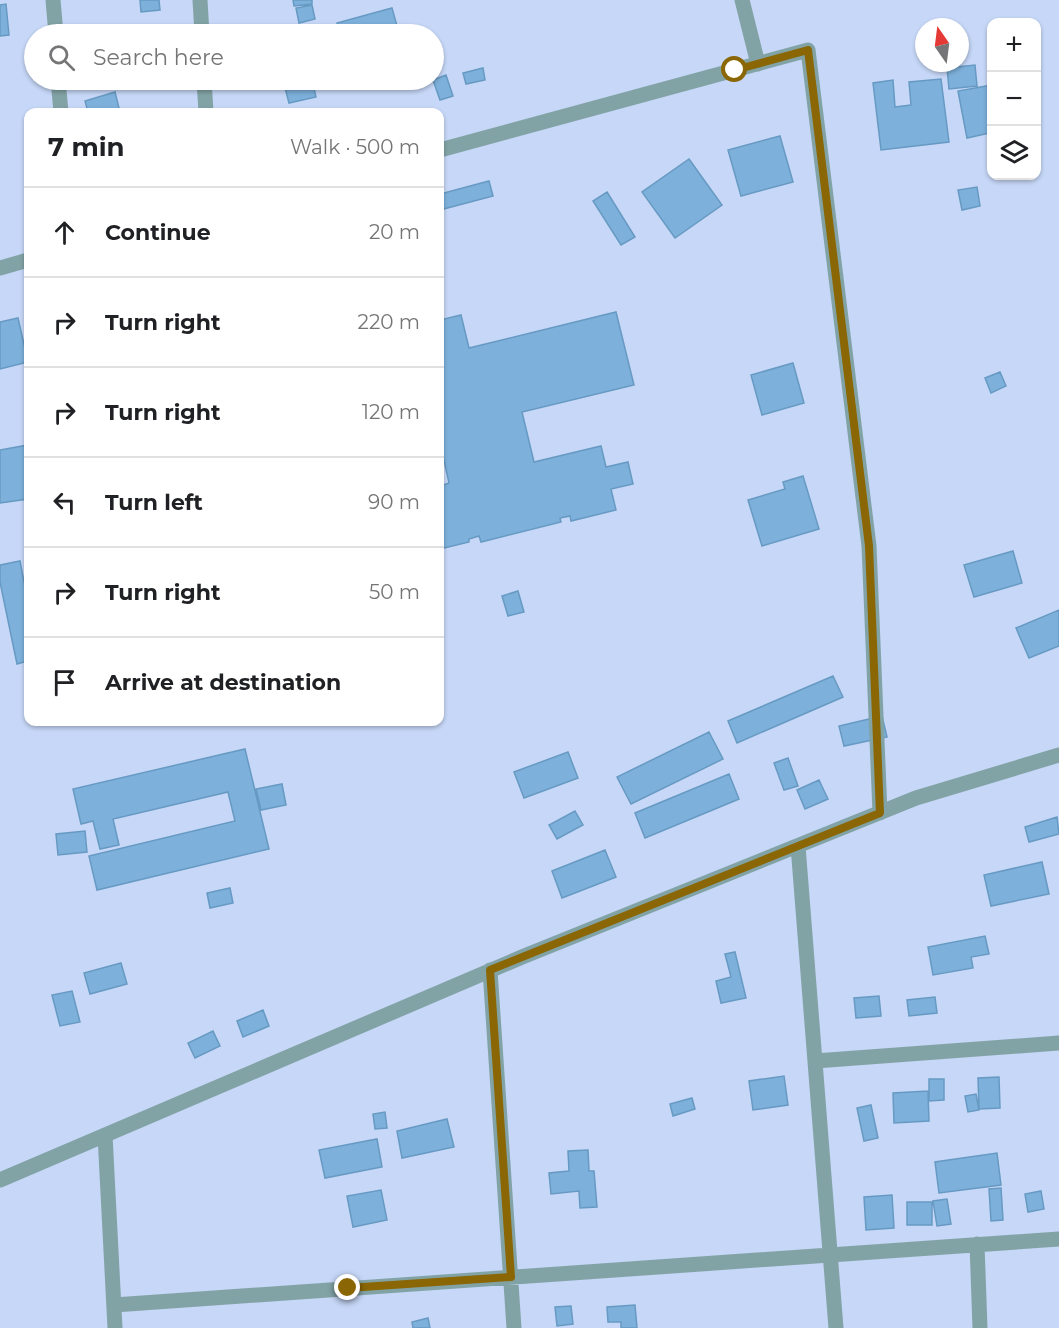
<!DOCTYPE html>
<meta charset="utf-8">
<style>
body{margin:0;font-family:Montserrat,sans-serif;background:#f6f6f6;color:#202124}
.controls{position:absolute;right:18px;top:18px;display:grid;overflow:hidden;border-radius:12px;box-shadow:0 2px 4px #0004}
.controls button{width:54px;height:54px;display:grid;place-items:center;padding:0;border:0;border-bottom:2px solid #e0e0e0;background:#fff;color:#202124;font:30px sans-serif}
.compass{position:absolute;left:915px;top:18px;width:54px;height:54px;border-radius:50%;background:#fff;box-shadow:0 2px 4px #0004;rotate:346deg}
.stop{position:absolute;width:18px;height:18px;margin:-14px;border:4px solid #8a6604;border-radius:50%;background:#fff}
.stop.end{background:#8a6604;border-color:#fff;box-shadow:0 2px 6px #0008}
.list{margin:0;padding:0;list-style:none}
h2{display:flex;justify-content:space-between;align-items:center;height:78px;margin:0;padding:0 24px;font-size:26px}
h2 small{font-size:20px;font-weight:400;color:#757577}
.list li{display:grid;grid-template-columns:39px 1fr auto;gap:18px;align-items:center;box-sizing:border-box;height:90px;padding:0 24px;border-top:2px solid #e0e0e0}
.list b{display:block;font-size:22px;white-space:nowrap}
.list em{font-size:20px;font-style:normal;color:#757577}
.icon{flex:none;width:33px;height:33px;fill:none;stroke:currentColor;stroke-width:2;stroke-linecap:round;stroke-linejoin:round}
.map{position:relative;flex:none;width:1059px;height:1328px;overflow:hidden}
.search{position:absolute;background:#fff;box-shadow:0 2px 4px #0004;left:24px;top:24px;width:420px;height:66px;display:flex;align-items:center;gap:15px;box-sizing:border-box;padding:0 21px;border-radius:33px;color:#757577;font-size:22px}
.panel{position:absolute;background:#fff;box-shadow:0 2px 4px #0004;left:24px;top:108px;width:420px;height:618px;border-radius:12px}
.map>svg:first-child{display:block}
.building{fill:#7db0da;stroke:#679ac3;stroke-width:1.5}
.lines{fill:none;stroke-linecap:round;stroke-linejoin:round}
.street{stroke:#82a3a6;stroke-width:15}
.route{stroke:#8a6604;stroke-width:8}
</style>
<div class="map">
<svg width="1059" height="1328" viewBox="0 0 1059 1328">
<rect width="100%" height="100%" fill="#c6d7f7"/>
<path class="building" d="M140 0H159L160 10 141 12Z
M293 0H312V4L294 6Z
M6 4 9 35 0 36V5Z
M312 5 315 19 299 23 296 8Z
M392 8 397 26 366 34H340L337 23Z
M156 26 158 34H95Z
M975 65 977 86 949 89 947 68Z
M483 68 485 80 466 84 463 73Z
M446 75 453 96 440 100 433 80Z
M941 79 949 142 881 150 873 83 893 80 895 107 911 105 909 82Z
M283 80H312L316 97 289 103Z
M992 85 990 133 967 138 958 91Z
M115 92 120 112H88L85 101Z
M780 136 793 182 741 196 728 150Z
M689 159 722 205 675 238 642 192Z
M489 181 493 196 440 210V194Z
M977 187 980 206 962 210 958 190Z
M607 192 635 237 621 245 593 201Z
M616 312 634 385 522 412 534 462 601 446 606 467 628 462 633 484 611 489 616 510 571 521 570 516 560 518 561 522 481 542 479 536 469 539V542L440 549V486L449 483 440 442V320L461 315 469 348Z
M18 318 28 362 0 369V322Z
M793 363 804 403 762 415 751 375Z
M1000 372 1006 386 991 393 985 378Z
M28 445V499L0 503V450Z
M803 476 819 529 762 546 748 500 785 489 783 482Z
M1013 551 1022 583 974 597 964 565Z
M20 561 28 603V661L17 664 0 582V565Z
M518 591 524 612 508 616 502 596Z
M1059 610V646L1029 658 1016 628Z
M833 676 843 697 737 743 728 721Z
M882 716 887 737 844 746 839 726Z
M709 732 723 759 631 804 617 777Z
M245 749 269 849 97 890 89 856 235 821 228 792 113 819 119 845 100 849 93 821 81 824 73 789Z
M568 752 578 778 524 798 514 772Z
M788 758 798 786 784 790 774 763Z
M729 774 739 799 645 838 635 813Z
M819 780 828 799 805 809 797 790Z
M282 784 286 805 261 810 256 789Z
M575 811 583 825 557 839 549 825Z
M1057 817 1059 834 1029 842 1025 827Z
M85 831 87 852 58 855 56 834Z
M605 850 616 877 562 898 552 871Z
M1042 862 1049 894 991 906 984 875Z
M230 888 233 903 210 908 207 893Z
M985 936 989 954 971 957 973 968 933 975 928 947Z
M735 952 746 998 721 1003 716 981 731 977 725 954Z
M121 963 127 984 90 994 84 973Z
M72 991 80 1022 60 1026 52 995Z
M879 996 881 1016 856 1018 854 998Z
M935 997 937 1013 909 1016 907 1000Z
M263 1010 269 1026 243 1037 237 1021Z
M213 1031 220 1046 195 1058 188 1043Z
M784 1076 788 1105 753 1110 749 1081Z
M999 1077 1000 1108 979 1109 978 1078Z
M929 1079H944V1100L929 1101Z
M928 1091 929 1121 894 1123 893 1093Z
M976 1094 979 1110 968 1112 965 1096Z
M692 1098 695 1109 673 1116 670 1104Z
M871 1105 878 1138 864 1141 857 1108Z
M385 1112 387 1128 375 1129 373 1114Z
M447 1119 454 1147 402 1158 397 1131Z
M377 1139 382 1167 325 1178 319 1150Z
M588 1150 589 1171H594L597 1207 580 1208 579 1191 551 1194 549 1173 569 1171 568 1151Z
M997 1153 1001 1185 939 1193 935 1162Z
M1001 1188 1003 1220 991 1221 989 1189Z
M381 1190 387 1220 353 1227 347 1196Z
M1041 1191 1044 1209 1028 1212 1025 1194Z
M892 1195 894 1228 866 1230 864 1197Z
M947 1199 951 1224 937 1226 933 1201Z
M907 1202H932V1225H907Z
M635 1305 637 1328H621V1322H608L607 1307Z
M571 1306 573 1324 557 1326 555 1307Z
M428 1318 430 1328H413L412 1322Z"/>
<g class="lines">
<path class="street" d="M53 0 56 34
M200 0 202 34
M742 0 758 64
M58 80 61 112
M204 80 206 112
M440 150 808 50 869 546 880 813
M0 268 28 260
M798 846 836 1328
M490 970 514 1328
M815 1061 1059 1043
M105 1135 115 1328
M0 1180 522 957 916 798 1059 755
M977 1244 980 1328
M114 1305 1059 1239"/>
</g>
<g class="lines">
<path class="route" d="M348 1288 511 1277 490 970 880 813 869 546 808 50 735 70"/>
</g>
</svg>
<div class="controls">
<button>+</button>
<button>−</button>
<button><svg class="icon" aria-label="layers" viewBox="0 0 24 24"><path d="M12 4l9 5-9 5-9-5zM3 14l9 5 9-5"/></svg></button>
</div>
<svg class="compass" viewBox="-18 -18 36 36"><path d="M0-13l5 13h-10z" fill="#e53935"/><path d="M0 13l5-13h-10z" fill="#757577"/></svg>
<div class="stop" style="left:735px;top:70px"></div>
<div class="stop end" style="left:348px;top:1288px"></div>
<div class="search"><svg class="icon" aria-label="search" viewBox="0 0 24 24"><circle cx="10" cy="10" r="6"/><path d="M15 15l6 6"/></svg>Search here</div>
<section class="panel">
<h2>7 min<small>Walk · 500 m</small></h2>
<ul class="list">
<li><svg class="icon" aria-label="ahead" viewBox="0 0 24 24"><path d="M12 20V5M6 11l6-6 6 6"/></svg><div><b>Continue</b></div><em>20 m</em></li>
<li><svg class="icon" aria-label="right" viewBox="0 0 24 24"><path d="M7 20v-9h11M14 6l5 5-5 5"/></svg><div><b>Turn right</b></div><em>220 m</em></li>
<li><svg class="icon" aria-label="right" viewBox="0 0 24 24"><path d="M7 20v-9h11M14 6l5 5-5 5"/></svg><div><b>Turn right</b></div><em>120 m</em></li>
<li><svg class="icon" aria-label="left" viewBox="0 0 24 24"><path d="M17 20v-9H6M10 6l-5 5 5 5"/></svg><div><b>Turn left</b></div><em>90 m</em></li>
<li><svg class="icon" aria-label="right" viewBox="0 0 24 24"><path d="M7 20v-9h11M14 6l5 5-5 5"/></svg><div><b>Turn right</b></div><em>50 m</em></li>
<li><svg class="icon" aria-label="arrive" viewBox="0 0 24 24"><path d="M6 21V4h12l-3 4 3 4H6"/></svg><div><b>Arrive at destination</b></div></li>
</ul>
</section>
</div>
